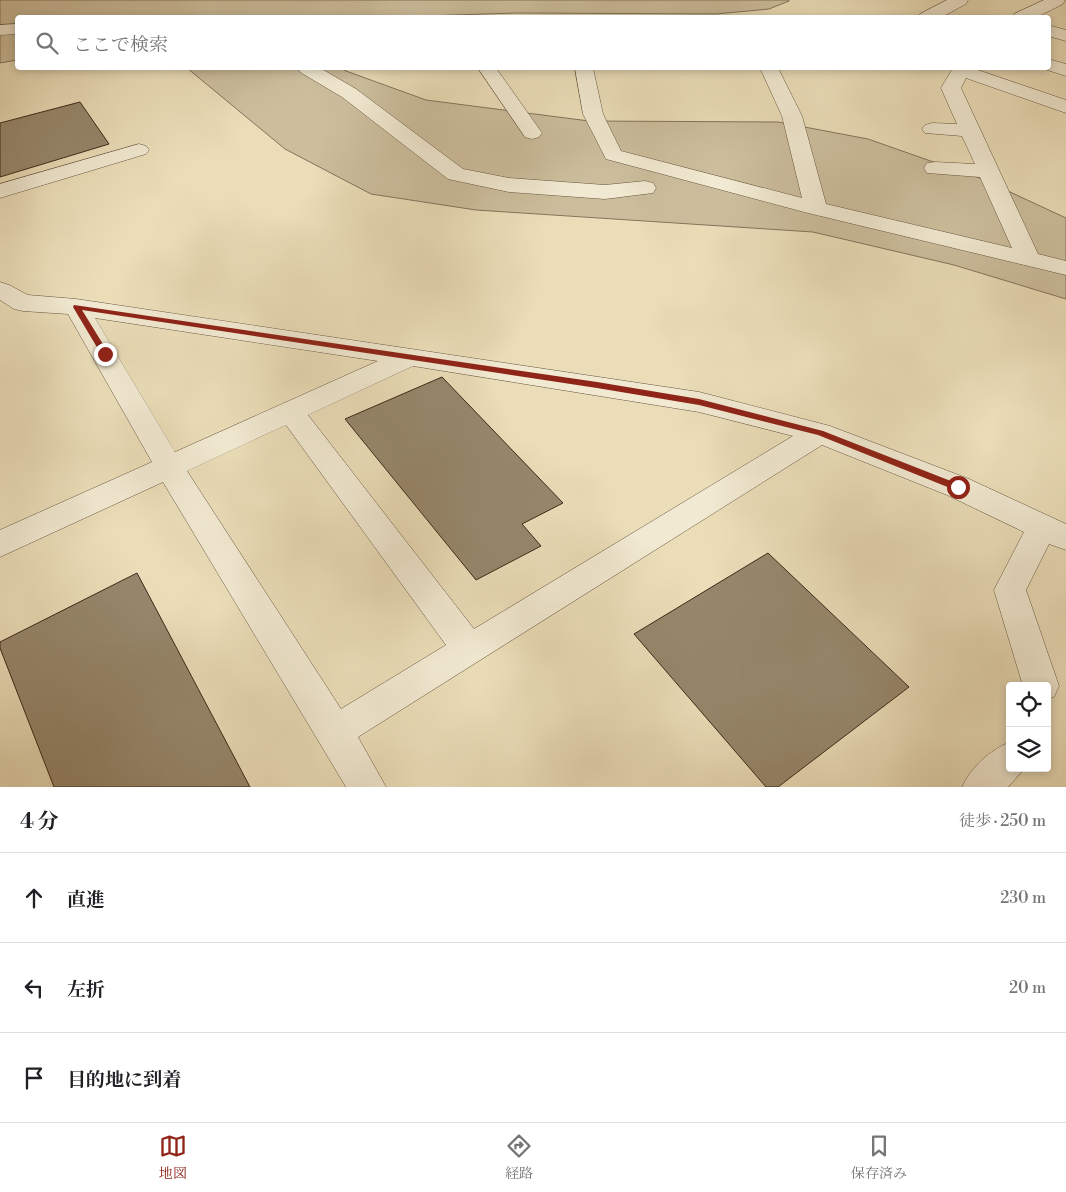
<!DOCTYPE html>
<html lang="ja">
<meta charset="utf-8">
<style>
body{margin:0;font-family:"Libre Bodoni","Noto Serif JP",serif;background:#f6f6f6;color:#202124}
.controls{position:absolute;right:15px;bottom:15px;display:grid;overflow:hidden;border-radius:5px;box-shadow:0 2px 8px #0003}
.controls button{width:45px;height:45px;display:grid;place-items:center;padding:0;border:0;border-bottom:1px solid #e0e0e0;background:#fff;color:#202124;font:25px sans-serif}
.stop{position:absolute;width:15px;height:15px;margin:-11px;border:4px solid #8f2418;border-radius:50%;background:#fff}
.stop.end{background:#8f2418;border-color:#fff;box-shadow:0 1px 5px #0008}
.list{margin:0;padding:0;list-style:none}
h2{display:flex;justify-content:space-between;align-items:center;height:65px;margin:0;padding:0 20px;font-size:21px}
h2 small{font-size:16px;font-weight:400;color:#757577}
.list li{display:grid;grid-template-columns:32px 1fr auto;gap:15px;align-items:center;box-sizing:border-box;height:90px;padding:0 20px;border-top:1px solid #e0e0e0}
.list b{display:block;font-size:19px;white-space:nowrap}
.list em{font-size:16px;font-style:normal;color:#757577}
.icon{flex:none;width:28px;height:28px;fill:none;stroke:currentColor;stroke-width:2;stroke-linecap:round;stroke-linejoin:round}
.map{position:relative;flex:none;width:1066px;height:787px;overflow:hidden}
.search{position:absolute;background:#fff;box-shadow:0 2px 8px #0003;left:15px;right:15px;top:15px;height:55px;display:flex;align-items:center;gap:12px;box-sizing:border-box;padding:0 18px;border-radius:5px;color:#757577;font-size:19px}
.sheet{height:335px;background:#fff}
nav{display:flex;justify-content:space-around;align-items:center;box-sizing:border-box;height:70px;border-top:1px solid #e0e0e0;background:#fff;font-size:14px;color:#757577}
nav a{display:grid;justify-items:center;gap:2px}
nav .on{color:#8f2418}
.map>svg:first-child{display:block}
.green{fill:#ccbe9d;stroke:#84745b}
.building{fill:#96876c;stroke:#3b2919}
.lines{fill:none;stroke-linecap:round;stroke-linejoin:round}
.minor-casing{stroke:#675641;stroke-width:1}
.minor{fill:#f1e9d1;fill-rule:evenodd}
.route{fill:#8f2418}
</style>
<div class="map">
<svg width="1066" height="787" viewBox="0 0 1066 787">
<rect width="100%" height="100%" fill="#eaddb8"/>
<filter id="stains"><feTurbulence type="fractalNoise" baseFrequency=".004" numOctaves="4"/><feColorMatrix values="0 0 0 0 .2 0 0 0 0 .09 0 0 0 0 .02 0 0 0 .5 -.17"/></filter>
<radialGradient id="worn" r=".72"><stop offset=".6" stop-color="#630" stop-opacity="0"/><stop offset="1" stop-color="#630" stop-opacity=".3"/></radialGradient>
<path class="green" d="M0 0H789V1L769 9 716 14 516 13 364 18H18L17 60 0 63Z
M187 68H340L346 71 426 100 589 121 778 122 868 139 982 179 1066 218V299L954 265 813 232 476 210 371 194 285 149Z"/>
<path class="building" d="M80 102 109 144 0 177V123Z
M442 377 563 503 522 524 541 546 476 580 345 419Z
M768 553 909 687 778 787H766L634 634Z
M137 573 250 787H54L0 648V642Z"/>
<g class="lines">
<g class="minor-casing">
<path id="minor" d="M947 0H968L966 4 940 18H918L920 14Z
M1044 0H1065L1063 4 1035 18H1012L1014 14Z
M18 24V34L0 35V25Z
M1048 25 1066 30V41L1048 36Z
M1048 59 1066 64V76L1041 68H1048Z
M298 68H320L356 89 463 169 509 178 605 185 645 181 653 183 656 188 653 193 605 199 509 192 448 179 342 97 300 72Z
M478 68H496L542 133 539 137 532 139 525 137Z
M575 68H593L603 114 621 151 802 198 782 116 760 68H778L802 116 826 204 1012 248 980 177 927 173 924 168 927 163 935 162 975 164 962 136 925 133 922 129 925 125 932 123 957 124 941 88 953 68H972L1066 100V113L966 78 961 88 1038 254 1066 261V275L808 213 606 159 583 114Z
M139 144 146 146 149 150 146 154 0 198V184Z
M0 282 9 285 28 295 76 299 699 392 830 426 969 479 1066 524V550L1049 544 1026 590 1059 686 1054 697 1047 699V686H1023L994 590 1024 532 947 495 822 445 358 737 386 787H346L163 482 0 557V530L152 462 68 314 23 311 14 309 0 300ZM95 318 378 361 175 452ZM413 366 699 412 793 436 474 629 308 415ZM286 425 446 645 341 709 187 471Z
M1010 742V768H1025L1008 787H962C971 767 990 750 1010 742Z"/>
</g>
<use href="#minor" class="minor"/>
</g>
<path class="route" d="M74 305 597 382 699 399 823 431 961 485 963 487 958 491 955 490 818 435 699 405 597 388 82 310 109 354 105 357 101 354 73 307Z"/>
<rect width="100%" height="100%" filter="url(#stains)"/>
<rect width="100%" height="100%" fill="url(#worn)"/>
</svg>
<div class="controls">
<button><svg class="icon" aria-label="locate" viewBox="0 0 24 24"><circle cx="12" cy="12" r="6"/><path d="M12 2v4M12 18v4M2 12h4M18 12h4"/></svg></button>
<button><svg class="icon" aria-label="layers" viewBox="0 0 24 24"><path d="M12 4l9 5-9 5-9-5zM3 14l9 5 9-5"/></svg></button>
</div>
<div class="stop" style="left:958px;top:487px"></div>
<div class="stop end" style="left:105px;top:354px"></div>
<div class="search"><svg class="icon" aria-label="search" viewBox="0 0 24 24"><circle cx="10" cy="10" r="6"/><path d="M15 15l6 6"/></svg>ここで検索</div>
</div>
<section class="sheet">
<h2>4 分<small>徒歩 · 250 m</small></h2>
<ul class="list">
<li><svg class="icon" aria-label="ahead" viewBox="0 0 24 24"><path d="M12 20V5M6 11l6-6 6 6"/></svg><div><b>直進</b></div><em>230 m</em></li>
<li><svg class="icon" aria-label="left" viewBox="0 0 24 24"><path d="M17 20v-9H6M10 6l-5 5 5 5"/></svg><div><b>左折</b></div><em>20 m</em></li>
<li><svg class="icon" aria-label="arrive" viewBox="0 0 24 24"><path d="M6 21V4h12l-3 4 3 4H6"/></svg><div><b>目的地に到着</b></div></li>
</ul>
</section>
<nav>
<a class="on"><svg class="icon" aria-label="map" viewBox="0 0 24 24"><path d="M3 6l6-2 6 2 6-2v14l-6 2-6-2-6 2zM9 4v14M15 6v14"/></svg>地図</a>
<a><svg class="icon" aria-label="directions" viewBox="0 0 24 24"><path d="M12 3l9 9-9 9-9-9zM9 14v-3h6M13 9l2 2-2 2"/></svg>経路</a>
<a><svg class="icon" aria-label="saved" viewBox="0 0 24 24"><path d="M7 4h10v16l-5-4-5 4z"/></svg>保存済み</a>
</nav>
